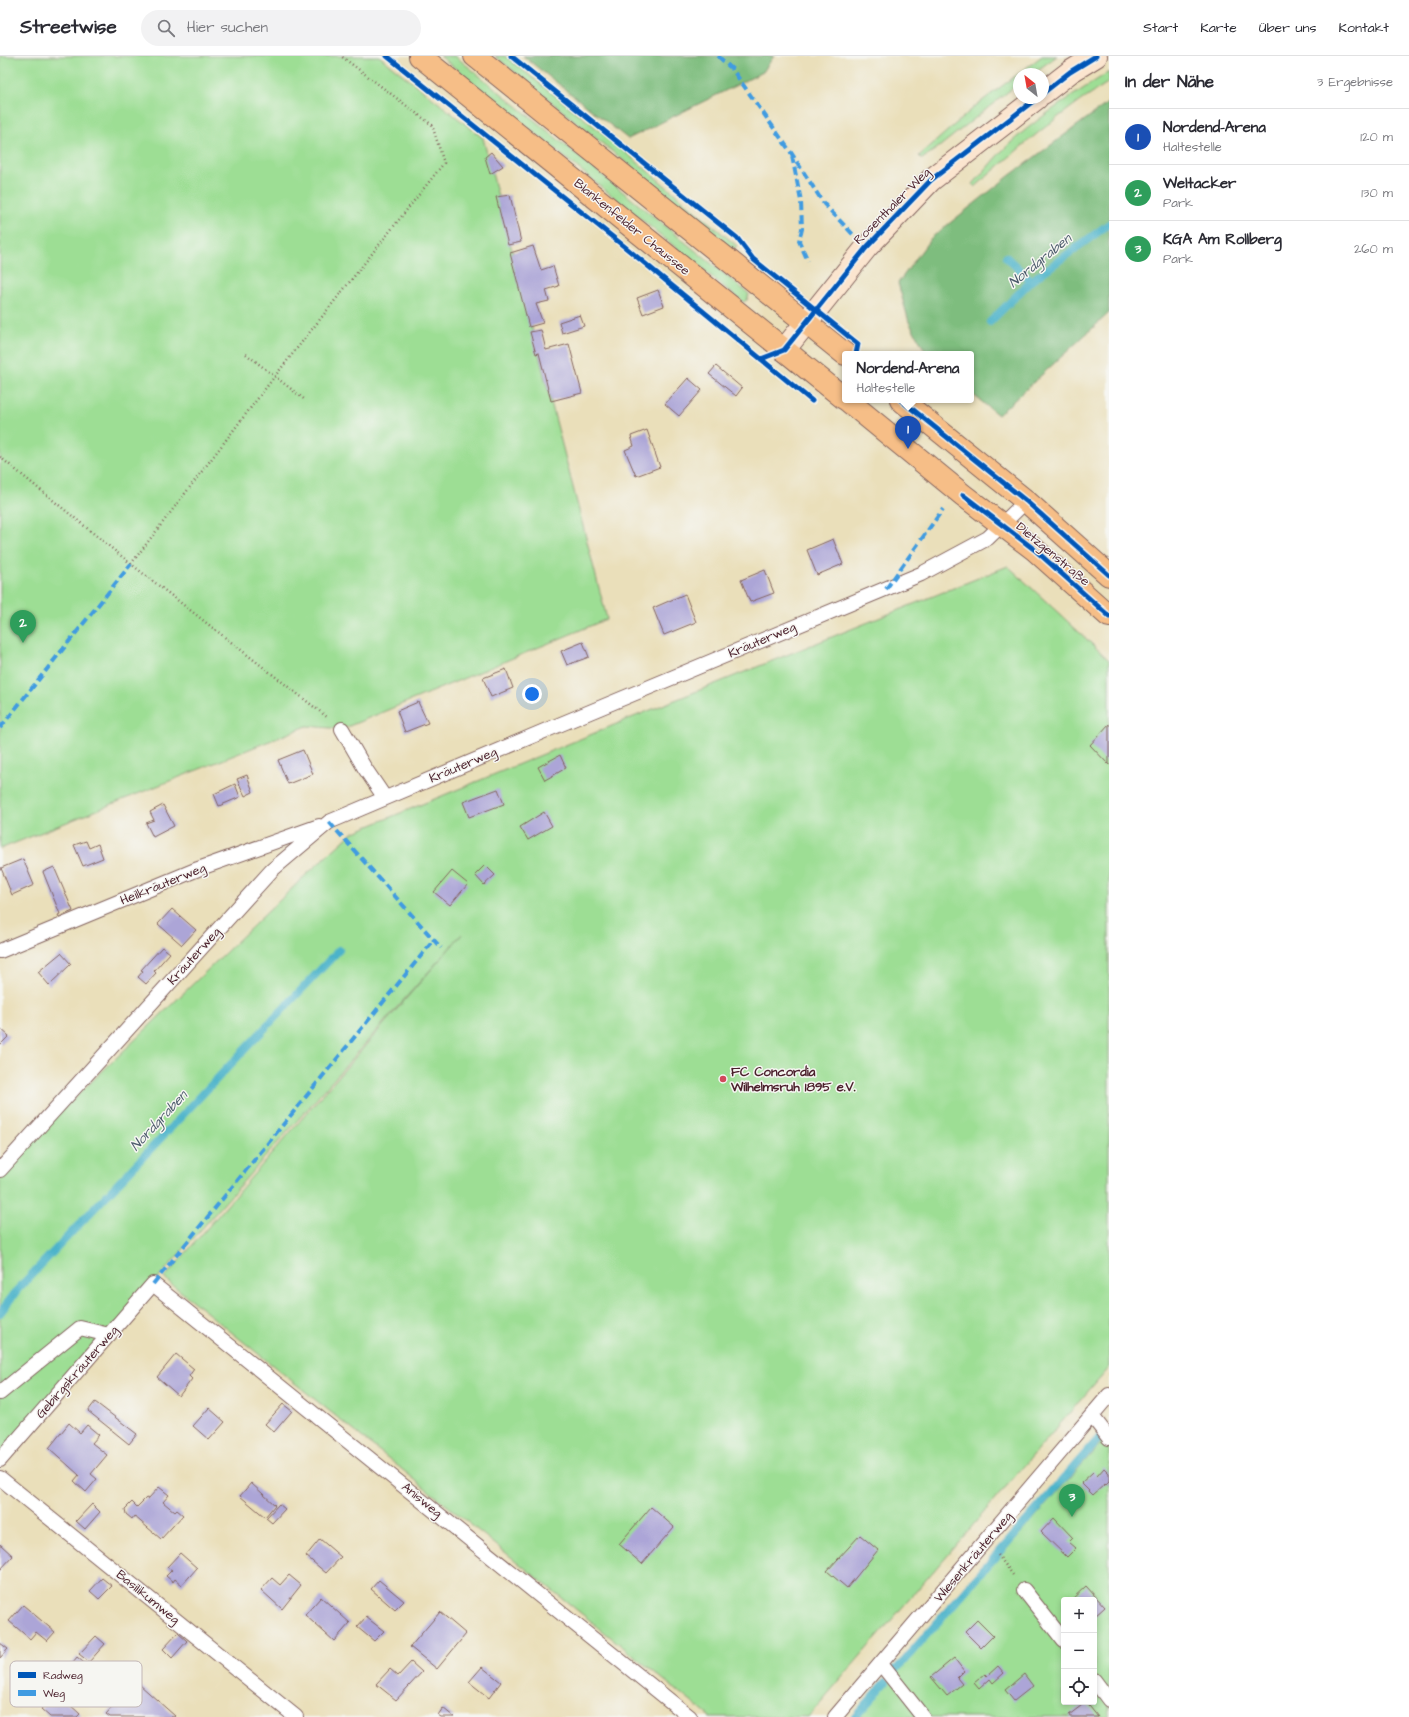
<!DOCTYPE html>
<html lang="de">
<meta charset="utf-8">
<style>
body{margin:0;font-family:"Architects Daughter",sans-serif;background:#f2f2f3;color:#2b2b33}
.controls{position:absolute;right:12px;bottom:12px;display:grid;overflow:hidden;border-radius:4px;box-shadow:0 2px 6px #0003}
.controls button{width:36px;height:36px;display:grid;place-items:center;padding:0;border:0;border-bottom:1px solid #e1e1e2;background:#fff;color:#2b2b33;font:20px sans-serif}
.compass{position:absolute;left:1013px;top:12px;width:36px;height:36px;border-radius:50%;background:#fff;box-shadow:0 2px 6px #0003;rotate:329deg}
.you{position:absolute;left:532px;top:638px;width:14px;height:14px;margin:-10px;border:3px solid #fff;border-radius:50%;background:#1a73e8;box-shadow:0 0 0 6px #1a73e833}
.badge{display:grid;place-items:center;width:26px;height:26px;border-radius:50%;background:#1a73e8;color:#fff;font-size:13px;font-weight:700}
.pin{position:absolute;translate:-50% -33px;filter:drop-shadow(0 1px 2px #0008)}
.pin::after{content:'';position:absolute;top:21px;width:14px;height:12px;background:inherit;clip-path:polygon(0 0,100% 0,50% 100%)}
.popup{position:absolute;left:842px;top:295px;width:132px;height:52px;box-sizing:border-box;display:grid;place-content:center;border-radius:4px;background:#fff;filter:drop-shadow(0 1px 3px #0005);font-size:13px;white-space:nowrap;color:#7c7c81}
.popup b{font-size:15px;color:#2b2b33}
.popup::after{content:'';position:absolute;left:50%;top:100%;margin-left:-8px;border:8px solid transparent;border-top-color:#fff}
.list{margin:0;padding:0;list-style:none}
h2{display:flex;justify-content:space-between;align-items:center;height:52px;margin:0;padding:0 16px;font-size:17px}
h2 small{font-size:13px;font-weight:400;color:#7c7c81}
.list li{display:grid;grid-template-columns:26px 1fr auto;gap:12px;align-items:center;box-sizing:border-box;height:56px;padding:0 16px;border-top:1px solid #e1e1e2}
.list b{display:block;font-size:15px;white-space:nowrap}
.list p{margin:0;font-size:13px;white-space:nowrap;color:#7c7c81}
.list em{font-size:13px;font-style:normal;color:#7c7c81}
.icon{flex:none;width:22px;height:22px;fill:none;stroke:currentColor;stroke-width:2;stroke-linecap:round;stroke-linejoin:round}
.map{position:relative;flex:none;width:1109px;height:1661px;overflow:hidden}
header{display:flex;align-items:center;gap:24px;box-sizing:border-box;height:56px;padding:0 20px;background:#fff;border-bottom:1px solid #e1e1e2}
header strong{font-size:19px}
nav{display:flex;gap:22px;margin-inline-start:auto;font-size:14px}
.search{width:280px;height:36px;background:#f2f2f3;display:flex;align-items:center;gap:10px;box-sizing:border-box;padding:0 14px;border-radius:22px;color:#7c7c81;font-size:15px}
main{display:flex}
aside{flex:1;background:#fff}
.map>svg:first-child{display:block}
.green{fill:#9dde94;stroke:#747e60;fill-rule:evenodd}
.forest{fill:#7ebd7e;stroke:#646e54}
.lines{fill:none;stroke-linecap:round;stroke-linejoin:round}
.stream{stroke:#4cb3ca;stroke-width:8}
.building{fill:#aca5d7}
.lane-casing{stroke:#82625d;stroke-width:16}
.secondary-casing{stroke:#82625d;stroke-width:24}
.primary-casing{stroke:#82625d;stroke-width:24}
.path{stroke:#82625d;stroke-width:2.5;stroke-dasharray:1 3;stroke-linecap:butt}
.lane{stroke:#fff;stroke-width:14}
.secondary{stroke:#fbe5cf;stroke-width:22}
.primary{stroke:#f6be87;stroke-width:22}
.quiet{stroke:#409be1;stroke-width:4;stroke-dasharray:8 4;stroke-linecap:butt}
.cycleway-casing{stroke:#f6f6f2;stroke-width:8}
.cycleway{stroke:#0057b8;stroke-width:5}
.poi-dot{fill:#d1495b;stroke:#f6f6f2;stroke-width:1.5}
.labels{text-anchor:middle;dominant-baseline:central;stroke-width:3;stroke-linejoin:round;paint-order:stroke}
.street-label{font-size:13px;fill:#4a1f2b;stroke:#f6f6f2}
.poi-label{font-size:13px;font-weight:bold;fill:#4a1f2b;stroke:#f6f6f2;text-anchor:start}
.water-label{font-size:14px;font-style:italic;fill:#4b5a6b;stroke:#f6f6f2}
.key{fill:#f6f6f2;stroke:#c2b6b6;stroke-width:1}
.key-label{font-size:11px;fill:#4a1f2b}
</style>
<header>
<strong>Streetwise</strong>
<div class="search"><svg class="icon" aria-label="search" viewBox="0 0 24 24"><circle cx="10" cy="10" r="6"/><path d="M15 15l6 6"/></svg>Hier suchen</div>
<nav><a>Start</a><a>Karte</a><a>Über uns</a><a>Kontakt</a></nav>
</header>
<main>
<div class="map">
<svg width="1109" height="1661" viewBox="0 0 1109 1661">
<rect width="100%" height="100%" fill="#f6f6f2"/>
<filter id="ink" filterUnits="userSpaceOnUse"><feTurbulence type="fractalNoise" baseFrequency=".025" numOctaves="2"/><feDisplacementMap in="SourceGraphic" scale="8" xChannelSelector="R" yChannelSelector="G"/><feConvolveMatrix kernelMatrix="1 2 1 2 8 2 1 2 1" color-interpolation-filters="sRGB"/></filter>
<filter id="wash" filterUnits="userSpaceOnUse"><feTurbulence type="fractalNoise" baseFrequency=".012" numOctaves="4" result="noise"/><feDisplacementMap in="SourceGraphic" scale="16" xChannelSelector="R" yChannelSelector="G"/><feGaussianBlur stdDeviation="0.9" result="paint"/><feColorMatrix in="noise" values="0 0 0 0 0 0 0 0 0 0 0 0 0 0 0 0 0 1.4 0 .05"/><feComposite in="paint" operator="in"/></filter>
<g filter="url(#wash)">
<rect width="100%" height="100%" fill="#eadfba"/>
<path class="green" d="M0 0H379L483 82 607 563 342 673 307 670 0 793Z
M440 0H455L749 238 747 244 743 246Z
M495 0H505L605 79 737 190 733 194Z
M1042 0H1057L1032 18H1019V27L939 91 922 103 919 100 978 48Z
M1109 16V26C1060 56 1018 93 975 131L973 128C983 117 992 105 1002 95 1032 65 1073 39 1109 16Z
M1008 510 1109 604V1311L808 1661H710L164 1222 462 878 153 1228 0 1404V1114L308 817 352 777 665 648Z
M1109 1378V1661H857ZM1064 1544H1094V1646H1064Z"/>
<path class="forest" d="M523 0H774L763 16 628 83Z
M1109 46V257L998 359 971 337V298H927L909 266 898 227 931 182 1009 120Z"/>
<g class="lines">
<path class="stream" d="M1006 201 1031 225
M990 266 1031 225 1109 168
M0 1257 18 1233 339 894
M894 1616 1101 1380
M855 1661 886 1626"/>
</g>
<g id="blocks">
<path class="building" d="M491 96 503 110 490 118 485 101Z
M510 139 521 186 508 189 496 141Z
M533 190 541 214 553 210 559 230 546 234 549 245 536 248 543 267 529 271 510 197Z
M658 234 664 250 643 258 637 242Z
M580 259 584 270 562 277 559 266Z
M541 274 546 294 569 288 582 337 551 345 539 297 536 298 530 276Z
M716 310 742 332 736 340 709 318Z
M688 322 702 334 679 360 665 348Z
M647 374 660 411 636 420 625 394 634 390 631 380Z
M833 483 843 508 817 519 807 494Z
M765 514 774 537 750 546 741 524Z
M685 538 696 566 664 579 653 552Z
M583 586 589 601 567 609 561 595Z
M506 613 513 632 491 641 483 622Z
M418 646 428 667 405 676 397 655Z
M1109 668V709L1090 689Z
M303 694 313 718 288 728 278 704Z
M560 699 566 712 545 724 538 711Z
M247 719 253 736 245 740 237 723Z
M235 728 240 741 219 750 214 738Z
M498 733 504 748 469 761 463 746Z
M163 749 174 770 153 781 146 767 154 764 150 756Z
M544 756 552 770 528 784 520 771Z
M86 785 89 792 98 788 103 802 83 810 74 789Z
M23 803 34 829 12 839 1 812Z
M485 809 495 819 484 829 475 819Z
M54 811 73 855 59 861 58 859 60 858 43 816Z
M452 815 468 828 450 849 434 836Z
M172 853 196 874 182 889 158 868Z
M162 891 170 897 154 915 156 917 146 928 138 921 143 915 141 914Z
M61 897 71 908 49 929 38 916Z
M0 972 9 980 0 989Z
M176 1298 194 1313 189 1320 192 1323 179 1340 157 1321Z
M95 1346 137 1378 129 1388 88 1355Z
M283 1348 292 1355 274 1376 265 1368Z
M209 1352 225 1366 209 1384 193 1370Z
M69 1367 80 1377 87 1369 99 1379 92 1387 107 1399 91 1418 97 1423 86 1436 74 1425 79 1419 49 1392Z
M1104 1412 1109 1417V1426L1106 1429 1105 1428 1093 1439 1081 1427 1093 1416 1097 1420Z
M251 1427 275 1449 265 1461 240 1440Z
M159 1431 169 1439 163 1446 175 1456 177 1454 183 1459 161 1483 134 1460 132 1463 126 1458 125 1453 132 1446 137 1451 146 1442 148 1443Z
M92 1448 100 1456 85 1473 76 1465Z
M279 1448 285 1453 272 1467 266 1462Z
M651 1451 674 1471 642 1508 619 1488Z
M1054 1462 1073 1482 1069 1486 1076 1492 1067 1501 1041 1476Z
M860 1479 878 1494 847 1532 827 1515Z
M320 1483 341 1501 326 1517 306 1500Z
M0 1488 13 1500 0 1514Z
M180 1497 197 1512 182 1529 175 1523 173 1526 166 1520 172 1514 167 1511Z
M289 1519 301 1529 282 1553 261 1534 272 1522 280 1529Z
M102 1522 112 1530 99 1543 90 1535Z
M379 1524 404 1545 395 1554 371 1533Z
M1086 1530 1105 1551 1094 1561V1544H1071Z
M321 1541 350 1567 334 1585 305 1559Z
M23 1549 55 1576 47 1585 36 1576 30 1583 9 1565Z
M440 1556 466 1578 437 1613 410 1591Z
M366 1561 384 1575 374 1585 357 1571Z
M977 1564 993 1580 981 1592 965 1576Z
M178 1577 187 1585 172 1602 163 1593Z
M96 1580 105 1588 89 1606 79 1598Z
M0 1587 8 1593 0 1602Z
M77 1601 96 1617 87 1627 69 1611Z
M954 1602 964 1615 957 1622 962 1628 947 1640 931 1621Z
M411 1606 422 1616 396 1644 376 1628 390 1613 398 1620Z
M998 1610 1004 1617 993 1627 990 1623 979 1633 974 1627 985 1618 987 1620Z
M482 1611 501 1626 489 1642 469 1626Z
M1024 1618 1033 1630 1014 1645 1005 1634Z
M140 1629 175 1660 174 1661H110L106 1658 123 1639 127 1643Z
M56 1636 80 1658 77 1661H50L41 1653Z
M1086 1646 1098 1661H1070L1069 1659Z
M443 1652 454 1661H441L438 1659Z"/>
</g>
</g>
<g filter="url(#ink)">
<use href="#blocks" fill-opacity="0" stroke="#82625d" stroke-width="1"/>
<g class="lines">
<g class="lane-casing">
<path id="lane" d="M342 673 364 711 385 742
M0 895 198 813 319 770
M0 1114 272 814 329 766 549 673 921 518 988 482 1026 445
M0 1337 80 1272 109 1279
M1092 1360 1109 1382
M0 1404 153 1228 690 1661
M0 1422 296 1661
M1024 1534 1064 1585
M881 1608 923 1661
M1094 1624 1109 1644
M835 1661 1109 1339"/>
</g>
<g class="secondary-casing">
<path id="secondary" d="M1043 37 1070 16 1096 0
M784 294 866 192 931 124 1037 42"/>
</g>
<g class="primary-casing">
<path id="primary" d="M420 0 845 343
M475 0 845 298
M847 344 963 439 1035 494 1109 560
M901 344 1026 445 1109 519"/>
</g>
<path class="path" d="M246 298 304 343
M0 401 131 508 327 661
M131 508 275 320 444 107 432 69 341 0
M998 1499 1013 1519"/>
<use href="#lane" class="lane"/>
<use href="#secondary" class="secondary"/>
<use href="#primary" class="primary"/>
<path class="quiet" d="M718 0 732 13 790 95 824 148 866 192
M792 100 801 145 802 173 799 185 808 205
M886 533 943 453
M0 672 131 508
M329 766 441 892
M153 1228 433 885"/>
<g class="cycleway-casing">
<path id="cycleway" d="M387 0 625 191 812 345
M511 0 737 182 753 203 858 288 856 298
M1043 37 1070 16 1096 0
M761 303 784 294 866 192 931 124 1037 42
M901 344 1026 445 1109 519
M963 439 1035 494 1109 560"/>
</g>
<use href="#cycleway" class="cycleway"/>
</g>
</g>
<circle class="poi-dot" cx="723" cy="1023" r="4"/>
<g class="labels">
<g class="street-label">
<text transform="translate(892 150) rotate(-45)">Rosenthaler Weg</text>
<text transform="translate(632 171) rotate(39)">Blankenfelder Chaussee</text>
<text transform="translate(1053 498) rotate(40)">Dietzgenstraße</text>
<text transform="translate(762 584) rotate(-23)">Kräuterweg</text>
<text transform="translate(463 709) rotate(-23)">Kräuterweg</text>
<text transform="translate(163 828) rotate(-22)">Heilkräuterweg</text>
<text transform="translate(194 900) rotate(-48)">Kräuterweg</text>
<text transform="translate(77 1316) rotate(-49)">Gebirgskräuterweg</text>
<text transform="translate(422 1444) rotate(39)">Anisweg</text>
<text transform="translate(973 1501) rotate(-50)">Wiesenkräuterweg</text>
<text transform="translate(148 1541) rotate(39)">Basilikumweg</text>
</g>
<g class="poi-label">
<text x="731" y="1016">FC Concordia<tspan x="731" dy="15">Wilhelmsruh 1895 e.V.</tspan></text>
</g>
<g class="water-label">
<text transform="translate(1040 205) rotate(-39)">Nordgraben</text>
<text transform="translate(159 1065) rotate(-47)">Nordgraben</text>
</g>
</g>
<rect x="10" y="1605" width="132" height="46" rx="6" class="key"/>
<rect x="18" y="1616" width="18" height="6" fill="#0057b8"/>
<rect x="18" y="1634" width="18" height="6" fill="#409be1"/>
<g class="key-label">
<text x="43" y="1623">Radweg</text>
<text x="43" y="1641">Weg</text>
</g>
</svg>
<div class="controls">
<button>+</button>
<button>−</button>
<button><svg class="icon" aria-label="locate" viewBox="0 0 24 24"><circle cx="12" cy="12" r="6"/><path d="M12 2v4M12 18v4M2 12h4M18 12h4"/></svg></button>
</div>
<svg class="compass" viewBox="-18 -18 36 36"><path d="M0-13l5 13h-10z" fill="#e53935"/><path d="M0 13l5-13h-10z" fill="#7c7c81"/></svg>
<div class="you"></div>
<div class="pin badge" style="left:908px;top:393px;background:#1a4fb4">1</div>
<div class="popup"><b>Nordend-Arena</b>Haltestelle</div>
<div class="pin badge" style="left:23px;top:587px;background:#2e9e5b">2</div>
<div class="pin badge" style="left:1072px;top:1461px;background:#2e9e5b">3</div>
</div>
<aside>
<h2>In der Nähe<small>3 Ergebnisse</small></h2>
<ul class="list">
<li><span class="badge" style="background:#1a4fb4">1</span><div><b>Nordend-Arena</b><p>Haltestelle</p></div><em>120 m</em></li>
<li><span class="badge" style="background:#2e9e5b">2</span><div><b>Weltacker</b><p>Park</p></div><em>130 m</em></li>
<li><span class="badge" style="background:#2e9e5b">3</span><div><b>KGA Am Rollberg</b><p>Park</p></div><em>260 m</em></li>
</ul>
</aside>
</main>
